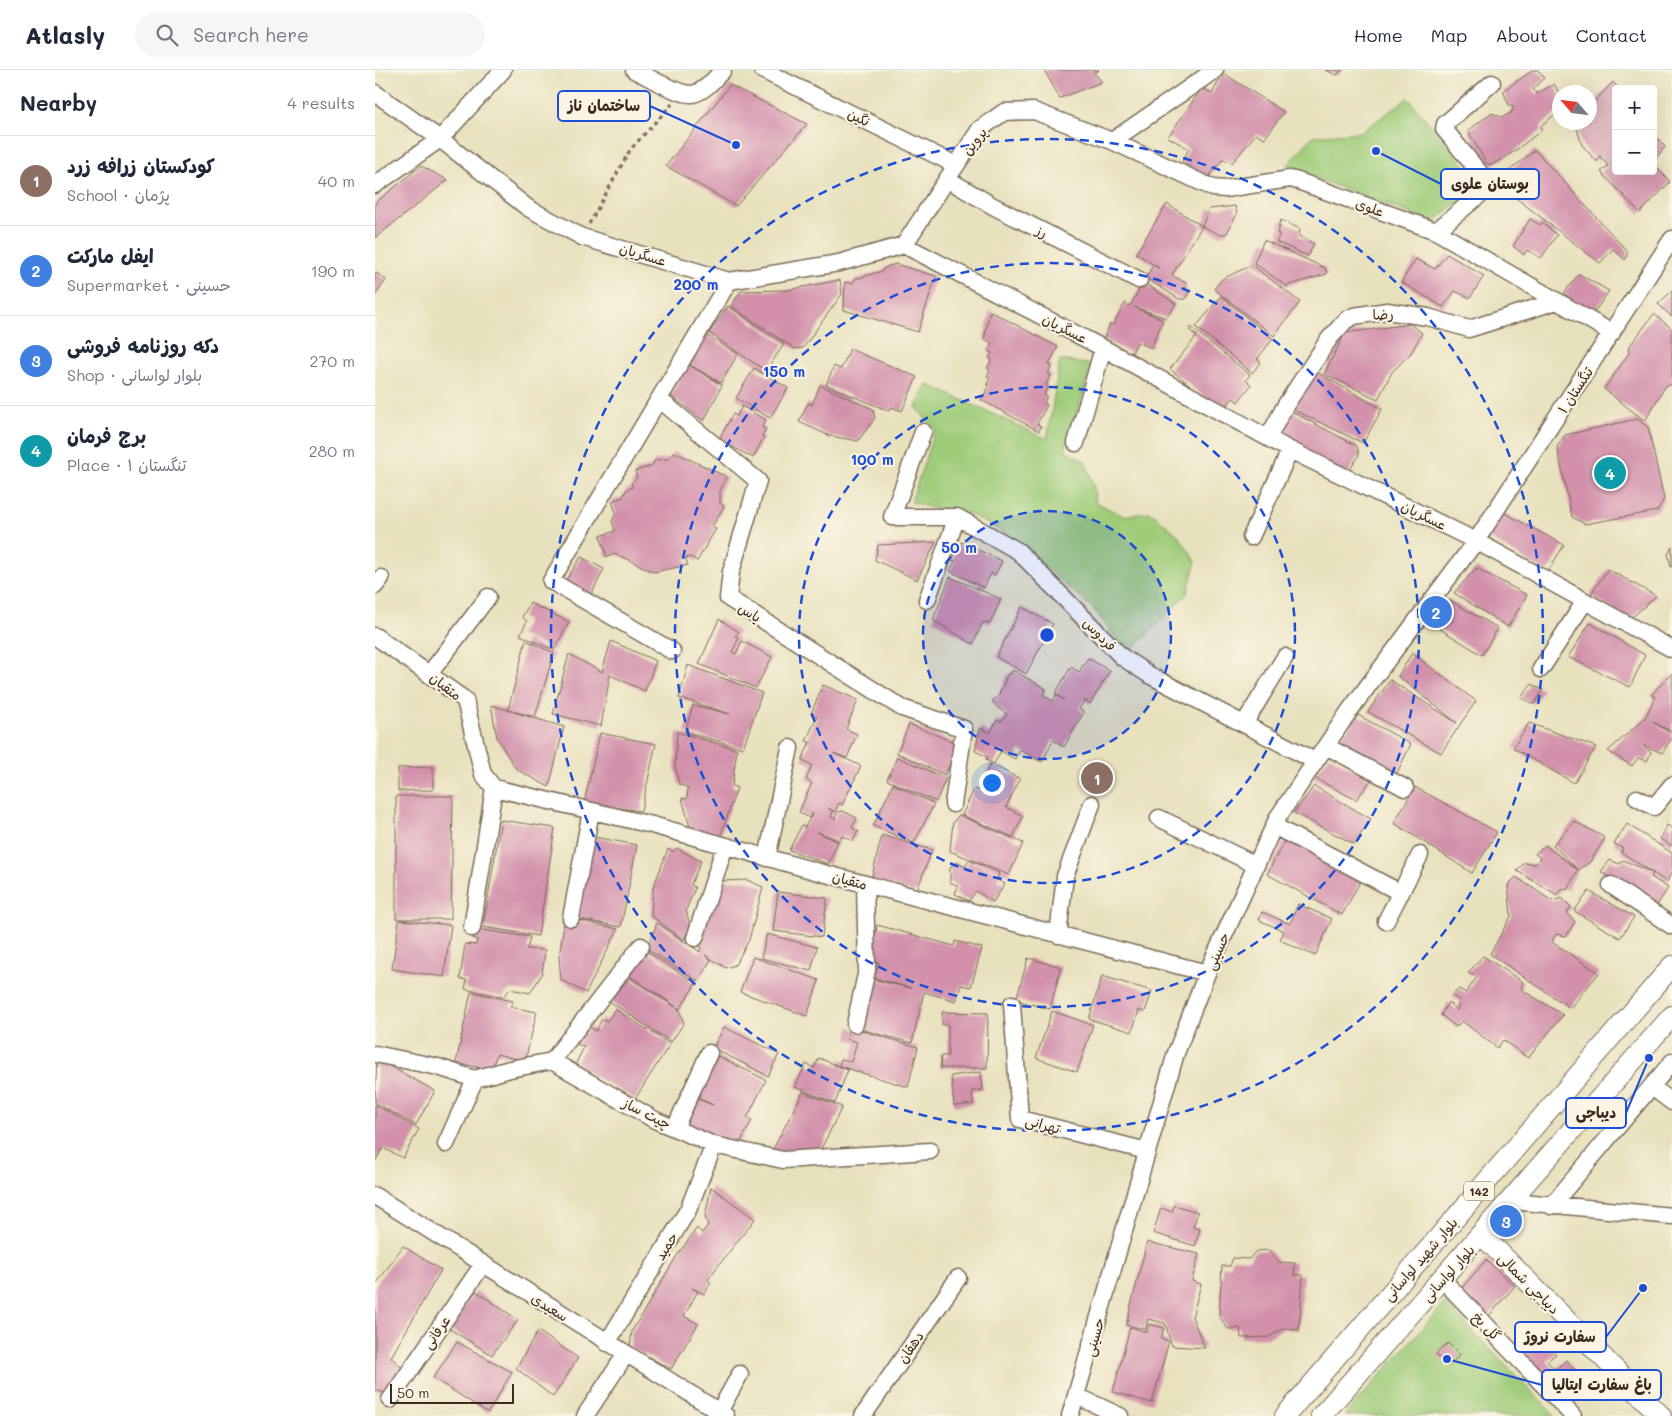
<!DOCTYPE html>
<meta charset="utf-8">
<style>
body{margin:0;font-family:Mali,"Playpen Sans Arabic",sans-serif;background:#f6f6f7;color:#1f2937}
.controls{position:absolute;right:15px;top:15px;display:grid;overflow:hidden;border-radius:5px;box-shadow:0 5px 20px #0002}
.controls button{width:45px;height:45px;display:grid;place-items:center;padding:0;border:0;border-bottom:1px solid #e0e1e3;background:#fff;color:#1f2937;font:25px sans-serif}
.compass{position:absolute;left:1177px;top:15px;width:45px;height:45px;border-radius:50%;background:#fff;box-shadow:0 5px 20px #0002;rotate:298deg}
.scale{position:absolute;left:15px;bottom:12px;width:124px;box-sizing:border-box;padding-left:5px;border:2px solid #3b2a1e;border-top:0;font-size:14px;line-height:18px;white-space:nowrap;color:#3b2a1e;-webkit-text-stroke:4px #fcf5e5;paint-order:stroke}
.you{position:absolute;left:616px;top:712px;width:18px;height:18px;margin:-12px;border:4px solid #fff;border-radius:50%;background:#1a73e8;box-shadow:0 0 0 8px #1a73e833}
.badge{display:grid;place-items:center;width:32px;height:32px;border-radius:50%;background:#1f6fb2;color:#fff;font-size:16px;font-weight:700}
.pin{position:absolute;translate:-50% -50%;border:2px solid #fff;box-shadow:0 1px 5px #0006}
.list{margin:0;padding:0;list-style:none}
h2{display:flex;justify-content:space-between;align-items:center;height:65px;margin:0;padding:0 20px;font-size:21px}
h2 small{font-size:16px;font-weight:400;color:#747a83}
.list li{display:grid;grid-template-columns:32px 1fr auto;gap:15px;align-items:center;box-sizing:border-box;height:90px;padding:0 20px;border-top:1px solid #e0e1e3}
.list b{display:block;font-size:19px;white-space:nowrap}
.list p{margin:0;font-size:16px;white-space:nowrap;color:#747a83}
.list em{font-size:16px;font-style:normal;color:#747a83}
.icon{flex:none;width:28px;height:28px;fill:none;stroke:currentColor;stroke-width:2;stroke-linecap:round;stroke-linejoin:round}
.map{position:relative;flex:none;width:1297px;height:1346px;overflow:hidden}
header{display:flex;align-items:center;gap:30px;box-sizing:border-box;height:70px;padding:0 25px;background:#fff;border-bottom:1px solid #e0e1e3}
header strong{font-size:24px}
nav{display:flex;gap:28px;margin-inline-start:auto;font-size:18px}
.search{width:350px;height:45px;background:#f6f6f7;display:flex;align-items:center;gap:12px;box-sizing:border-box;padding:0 18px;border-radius:28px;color:#747a83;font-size:19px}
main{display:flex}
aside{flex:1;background:#fff}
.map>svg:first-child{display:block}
.green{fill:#9fcc79;stroke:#6d7b4c}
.building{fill:#d290ab}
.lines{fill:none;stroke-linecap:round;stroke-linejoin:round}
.minor-casing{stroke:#786a56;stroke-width:19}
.major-casing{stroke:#786a56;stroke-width:22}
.path{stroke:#786a56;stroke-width:3;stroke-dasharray:4 4;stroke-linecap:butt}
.minor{stroke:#fff;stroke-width:16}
.major{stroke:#fff;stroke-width:20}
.ring{fill:none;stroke:#1d4ed8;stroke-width:2.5;stroke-dasharray:9 6}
.labels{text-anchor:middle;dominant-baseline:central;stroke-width:4;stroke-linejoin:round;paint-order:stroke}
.shield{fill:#fcf5e5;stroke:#75675a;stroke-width:1}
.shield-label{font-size:12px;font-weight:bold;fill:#3b2a1e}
.street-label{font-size:14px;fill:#3b2a1e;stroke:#fcf5e5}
.centre{fill:#1d4ed8;stroke:#fcf5e5;stroke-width:2.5}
.ring-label{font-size:15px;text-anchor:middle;font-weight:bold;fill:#1d4ed8;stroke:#fcf5e5;stroke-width:4;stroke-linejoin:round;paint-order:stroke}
.leader{fill:none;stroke:#1d4ed8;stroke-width:2}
.callout-dot{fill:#1d4ed8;stroke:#fcf5e5;stroke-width:2}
.callout{fill:#fcf5e5;stroke:#1d4ed8;stroke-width:2}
.callout-label{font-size:15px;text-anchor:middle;font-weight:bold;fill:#3b2a1e}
</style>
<header>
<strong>Atlasly</strong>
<div class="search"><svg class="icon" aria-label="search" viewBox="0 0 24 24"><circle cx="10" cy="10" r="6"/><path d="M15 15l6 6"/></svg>Search here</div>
<nav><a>Home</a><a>Map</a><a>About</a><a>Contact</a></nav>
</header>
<main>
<aside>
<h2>Nearby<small>4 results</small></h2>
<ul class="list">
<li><span class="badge" style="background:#8d6e63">1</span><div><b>کودکستان زرافه زرد</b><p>School · پژمان</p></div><em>40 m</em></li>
<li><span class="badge" style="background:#3f7fe0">2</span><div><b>ایفل مارکت</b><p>Supermarket · حسینی</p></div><em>190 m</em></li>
<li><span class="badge" style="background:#3f7fe0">3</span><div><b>دکه روزنامه فروشی</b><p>Shop · بلوار لواسانی</p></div><em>270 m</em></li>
<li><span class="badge" style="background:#0f9aa8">4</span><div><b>برج فرمان</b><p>Place · تنگستان ۱</p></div><em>280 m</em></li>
</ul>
</aside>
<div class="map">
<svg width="1297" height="1346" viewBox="0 0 1297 1346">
<rect width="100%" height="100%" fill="#fcf5e5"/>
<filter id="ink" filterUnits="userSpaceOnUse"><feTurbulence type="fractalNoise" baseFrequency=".02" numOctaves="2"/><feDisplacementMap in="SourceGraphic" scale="10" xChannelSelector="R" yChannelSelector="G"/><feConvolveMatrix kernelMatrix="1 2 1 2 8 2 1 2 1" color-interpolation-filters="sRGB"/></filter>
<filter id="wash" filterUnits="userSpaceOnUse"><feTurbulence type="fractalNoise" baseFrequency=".0096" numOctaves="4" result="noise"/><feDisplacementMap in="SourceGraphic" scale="20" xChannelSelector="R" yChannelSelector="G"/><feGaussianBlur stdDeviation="1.12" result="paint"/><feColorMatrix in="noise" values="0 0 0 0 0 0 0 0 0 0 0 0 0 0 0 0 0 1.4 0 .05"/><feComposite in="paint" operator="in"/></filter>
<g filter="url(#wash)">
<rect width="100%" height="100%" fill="#e8e1be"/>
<path class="green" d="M1033 28 1106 115 1058 152 911 97 938 66 986 62Z
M685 290 717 295 690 380 710 391 719 417 720 432 748 446 775 442 802 464 821 491 812 524 760 577 744 572 718 538 669 497 650 474 595 444 568 441 536 432 560 360 541 337 552 314 672 369Z
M1070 1233 1180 1346H969Z"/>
<g id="blocks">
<path class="building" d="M669 0H724L719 3 727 12 685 28Z
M950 0H968L962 5Z
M1158 0H1163L1170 8 1158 19 1162 24 1179 14 1184 23V41L1166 56 1167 60 1137 83 1117 95 1111 93 1093 61 1116 43 1127 47 1136 43 1139 36 1134 35 1128 21Z
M848 3 909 42 890 68 881 64 857 93 848 89 832 109 807 92 814 79 793 67 827 18 837 24Z
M1238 12 1244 19H1241V101H1278V92L1295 112 1265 143 1226 102 1233 96 1225 86 1222 92 1207 75 1200 52H1214V37Z
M355 15 432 54 361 136 291 96Z
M1278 62 1290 77 1278 92Z
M1160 80 1253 182 1250 190 1238 179 1225 193 1128 118 1125 108Z
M46 96 73 110 0 168V133Z
M792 134 827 156 797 205 812 214 810 219 814 222 810 229H804L771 208 778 195 784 198 761 183Z
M860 136 862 144 852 163 845 165 827 156 834 139Z
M1155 149 1165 155 1167 152 1182 165 1166 188 1152 180 1149 185 1138 176Z
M906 150 925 159 924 166 939 174 933 186 901 172 905 164H902L905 156H903Z
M889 170 950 198 952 204 911 216 879 193Z
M1072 184 1109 206 1095 228 1080 221 1068 237 1026 212 1041 189 1060 199Z
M520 194 561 206 543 262 469 240 470 212 478 213 480 209 507 201 509 198Z
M877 195 925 232 899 266 839 219 847 209Z
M0 202 11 210 0 226Z
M1204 204 1234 221 1217 245 1189 223Z
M465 210 467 224 428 278 420 279 356 236 366 221 412 220Z
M768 212 801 234 791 248 759 237 788 250 776 278 762 272 757 283 728 270 735 254 738 255 750 233 755 236Z
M1297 221V247L1283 234Z
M846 226 898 269 882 289 886 292 877 303 821 257Z
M353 236 409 274 391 301 334 263Z
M615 241 683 277 674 294 677 296 673 303 676 305 671 315 673 318 669 324 672 326 669 333 672 335 662 354 666 356 664 361 606 330 614 316 612 314 615 308 612 306 615 300 612 298 617 290 614 288 617 283 613 281 617 273 609 269Z
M1279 244 1297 259V315H1291L1270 351 1229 319 1254 283 1253 278Z
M1035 254 1047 263 1036 283 1017 302 1003 329 949 304 970 263Z
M816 257 875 305 871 310 876 315 863 332 858 328 847 341 795 299 822 266 814 260Z
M331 265 363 284 346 313 315 295Z
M475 279 542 307 527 341 516 337 514 341 451 315 459 296 466 299Z
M312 294 347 315 329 351 296 326Z
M379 298 413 318 395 348 361 328Z
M940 301 1007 339 988 373 919 340Z
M445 315 498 339 500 348 483 371 455 366 424 352 433 333 437 335Z
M367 336 391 350 387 357 391 359 387 366 389 367 378 388 356 376 354 378 348 374 349 372 344 369 358 344 362 346Z
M914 340 982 376 984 385 971 406 900 363Z
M1262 349 1273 357 1289 429 1282 441 1210 454 1197 447 1182 377 1190 365Z
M299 382 352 407 345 421V433L349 436 337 457 341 459 322 491 316 487 310 488 313 495 279 502 241 484 232 487 225 466 240 461 237 451 241 443 237 431 248 427 251 420 258 417 256 413 262 408 260 401 277 396 280 390 293 389Z
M1126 441 1189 475 1172 503 1114 468Z
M561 472 542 510 500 490 503 475Z
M586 472 627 491 620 505 616 503 609 518 575 501 580 491 577 490Z
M1297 477V497H1296L1293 484Z
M206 487 229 499 213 531 189 513Z
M1101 498 1152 525 1133 557 1079 523Z
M1233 499 1281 526 1254 550 1215 525Z
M575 507 626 529 615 554 608 552 598 574 558 550Z
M1074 530 1123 558 1107 585 1057 554Z
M155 533 194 552 179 580 145 565 152 551 147 547Z
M647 537 678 554 651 604 621 587Z
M344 549 364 562 360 566 364 568 357 582 361 584 367 571 397 587 381 618 324 594Z
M1215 553 1270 585 1255 617 1193 587Z
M151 570 179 583 160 647 133 640Z
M236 571 281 591 270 621 235 605 226 656 178 644 194 584 227 602Z
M1037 583 1101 631 1066 683 993 642 1015 610 1082 653 1023 606Z
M713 588 735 601 715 634 710 630 704 639 709 642 689 677 678 670 667 692 645 680 640 689 626 681 619 694 611 690 612 687 600 681 605 658 615 663 622 650 626 652 632 644 623 638 617 631 623 627 633 603 635 605 638 600 671 619 668 625 678 631 681 625 689 630 680 624 696 597 704 602Z
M313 595 387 623 368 678 310 662 318 635 355 644 304 628Z
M1297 603V662L1278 652 1297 664V668L1287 683 1268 675 1276 682 1272 691 1263 688 1257 696 1233 681 1270 648 1280 627 1276 625Z
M1156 614 1168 620 1159 634 1146 628Z
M448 615 483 630 471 659 482 664 472 688 458 683 486 696 467 735 464 733 460 742 453 738 458 742 456 747 460 749 462 742 468 741 482 748 477 758 483 761 478 771 467 766 465 771 442 762 463 772 453 794 414 780 427 755 430 757 438 743 434 748 424 742 437 713 431 710 437 695 427 690 435 672 431 671 442 647 436 644Z
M116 635 189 657 174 717 141 699 122 668Z
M983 645 1036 674 1020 707 963 673Z
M1154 653 1221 677 1199 713 1138 678Z
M534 654 583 674 570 705 522 683Z
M302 662 362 679 357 716 362 718 344 770 316 761 307 728 312 729 313 718 304 714 300 697Z
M225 663 281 674 266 741 209 733Z
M955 686 996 710 981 730 938 707Z
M522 687 571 708 561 732 512 710Z
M615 694 645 709 631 737 648 746 638 767 587 745 599 719 603 720Z
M58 697V720L23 721V698Z
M518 714 559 734 539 773 498 756Z
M939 716 996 749 979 774 919 743Z
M1040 717 1122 762 1097 803 1019 753Z
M21 726H78L76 849H21Z
M584 745 648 773 634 805 575 781 578 752Z
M126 750 180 758 163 866 108 857Z
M1199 751 1230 768 1215 792 1203 800 1178 775Z
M1252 754 1297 783V801L1292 812 1278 803 1276 807 1293 818 1281 837 1226 802 1235 790 1244 794 1248 790 1278 803 1246 782 1248 778 1239 774Z
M1292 755 1297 758V776L1285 769Z
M507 765 557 780 541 823 496 810Z
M219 767 262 775 246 857 203 849Z
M911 768 986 810 967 845 892 804Z
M1170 775 1203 800 1192 820 1187 818 1182 825 1142 801 1149 793 1161 794 1165 787 1160 784Z
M301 778 326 791 316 814 320 818 311 840 315 856 309 870 276 846 278 818 293 779 299 782Z
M594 790 624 803 622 810 630 814 618 832 601 821 594 831 580 824 583 816 575 812V797L581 792 590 797Z
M1141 807 1177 831 1187 828 1196 837 1192 843 1200 852 1191 866 1181 864 1177 872 1224 903 1195 938 1115 884 1136 846 1133 815Z
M372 810 388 817 374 870 360 895 351 898 330 885 336 890 323 911 272 879 282 853 325 882 327 866 347 811Z
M1214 821 1259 847 1245 868 1199 841Z
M403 822 452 828 447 867 398 861Z
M923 834 957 849 940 886 905 870 909 861 884 850 887 842 915 854Z
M190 847 243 859 211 923 186 910 184 887Z
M24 850 76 855 69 907 17 899Z
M502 855 579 876 580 871 607 878 596 917 586 915 581 931 549 922 537 973 485 959 498 909 536 918 499 908 504 892H500L499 872Z
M100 859 155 867 152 879 170 880 167 904 155 923 135 919 128 927 90 919 92 910 85 909 90 874 101 875 102 869H98Z
M392 864 442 877 436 901 386 888Z
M271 881 321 913 305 939 255 906Z
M1108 886 1148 912 1146 919 1188 945 1153 988 1128 970 1122 978 1087 951 1081 957 1066 945 1073 932 1082 940 1085 932 1077 925 1084 919 1091 923 1102 907 1093 903Z
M378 887 444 910 432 946 365 922Z
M653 888 686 897 675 939 641 930Z
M727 906 777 921 770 942 764 940 757 962 714 949Z
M255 908 304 939 309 953 296 972 234 931Z
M96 922 138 931 135 937 162 942 150 991 122 984 116 1000 81 993Z
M240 939 295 974 260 1029 200 995 209 977 202 974 215 957 221 961 227 949 232 951Z
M677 941 718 955 702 1002 661 988Z
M567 942 613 943 612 998H565L566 986H573V955H567Z
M349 957 404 984 393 1006 338 978Z
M474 957 543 977 533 1017 464 996 466 989 476 992 482 972 472 969Z
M343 986 391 1010 372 1048 377 1050 363 1077 306 1057 319 1028 338 1035 322 1027Z
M444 988 473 1000 460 1033 420 1017 431 994 439 998Z
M2 989 60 1021 41 1055 0 1033Z
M606 1002 608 1020 597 1021 598 1034 579 1036 576 1006Z
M428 1022 467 1037 445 1081H397Z
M0 1035 44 1059 28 1088 8 1078 0 1092Z
M336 1117 380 1149 336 1205 333 1210 336 1213 329 1224 317 1218 323 1221 309 1246 323 1254 296 1299 255 1277 257 1261 303 1184 322 1158 327 1163 333 1155 330 1147Z
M799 1135 823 1142 818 1157 825 1159 820 1176 778 1163 786 1138 797 1142Z
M772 1172 824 1184 817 1211 826 1214 817 1247 830 1278 797 1276 790 1253 773 1249 771 1259 751 1255Z
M28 1176 66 1200 16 1287 27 1298 10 1323 0 1320V1216Z
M894 1180 904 1192 920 1193 919 1205H928L924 1260 907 1259 894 1267 866 1268 865 1258 853 1259 844 1246 847 1196H855L858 1188 874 1189 881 1181Z
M1111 1190 1140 1216 1113 1247 1084 1221Z
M101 1221 143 1250 117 1285 73 1258Z
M774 1254 789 1258 786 1269 794 1271 777 1333 738 1322 755 1257 772 1262Z
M163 1261 203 1288 178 1327 141 1298Z
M1160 1261 1181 1284 1172 1291 1180 1300 1191 1290 1214 1316 1194 1335 1142 1277Z
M82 1272 137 1302 113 1343 58 1308Z
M1073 1273 1085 1285 1073 1296 1061 1284Z"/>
</g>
</g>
<g filter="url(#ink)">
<use href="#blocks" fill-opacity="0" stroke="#786a56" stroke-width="1"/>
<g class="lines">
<g class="minor-casing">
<path id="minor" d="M259 0C272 6 303 25 317 24 330 22 340 8 348 0
M387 0 581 95
M0 23 65 69 153 138 207 167 354 211 464 193 529 175 728 278 915 380 1101 471 1297 579
M737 71 840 0
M572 109 618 136 764 210
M0 115 65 69 128 0
M1061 161 1114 117 1113 113 1069 59 1070 54 1117 13
M529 175 605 59 629 42 659 41 737 71 838 118 850 119 915 109 923 111 1061 161 1237 263
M285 330 383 411 356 502 353 528 527 638 589 659 578 734
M548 362 517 447H582L643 481 747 587 776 606 940 691
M893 368 910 336 954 269 971 250 979 246 1012 241 1053 247 1094 259 1182 231
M701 373 728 278
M876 467 915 380
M0 516 6 508
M552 530 582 447
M0 566 90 630 108 704 119 718 277 755 440 801 832 903
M297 581 176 511 354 211
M1166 599 1210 531
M55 603 113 527
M869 654 910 587
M951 676 1030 718
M1262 728 1279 737 1297 715
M784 748 881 795
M899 756 1026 823
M392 788 415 678
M1236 815 1297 856
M196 848 216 741
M1011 851 1045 785
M97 858 119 718
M683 865 690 806 717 734
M320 868 350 776
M637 934 645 1049 772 1081
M480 954 492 900 490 814
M0 984 63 997 100 1009 135 999 177 991 280 1050 339 1075 408 1090 555 1081
M177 991 266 876
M1277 1017 1297 1032
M300 1058 334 983
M71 1074 100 1009
M0 1126 351 1346
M1137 1131 1297 1146
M1176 1136 1297 992
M1067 1209 1198 1346
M232 1273 313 1140 339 1075
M702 1326 745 1346
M15 1330 108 1194
M344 1342 365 1304
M210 1346 251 1284
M488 1346 583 1208
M695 1346 801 983 832 903 903 747 975 640 1101 471 1297 169"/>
</g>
<g class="major-casing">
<path id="major" d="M1107 1165 1286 1346
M910 1346 1297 896
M946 1346 1297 946"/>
</g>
<path class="path" d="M214 154 255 80 297 34"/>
<use href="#minor" class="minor"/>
<use href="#major" class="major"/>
</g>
</g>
<circle cx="672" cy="565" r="124" fill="#1d4ed8" fill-opacity=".12"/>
<g class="ring">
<circle cx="672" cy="565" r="124"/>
<circle cx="672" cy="565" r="248"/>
<circle cx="672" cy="565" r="372"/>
<circle cx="672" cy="565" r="496"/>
</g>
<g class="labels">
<rect class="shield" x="1089" y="1111.5" width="30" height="19" rx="4"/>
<g class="shield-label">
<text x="1104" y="1121">142</text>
</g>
<g class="street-label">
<text transform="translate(484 47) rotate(26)">نگین</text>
<text transform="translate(599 71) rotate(-52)">پروین</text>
<text transform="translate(995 137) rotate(20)">علوی</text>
<text transform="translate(667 161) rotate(27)">رز</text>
<text transform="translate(268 184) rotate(17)">عسگریان</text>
<text transform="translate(1008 244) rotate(-2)">رضا</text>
<text transform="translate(690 258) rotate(27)">عسگریان</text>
<text transform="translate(1200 320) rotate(-57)">تنگستان ۱</text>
<text transform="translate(1049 445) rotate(26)">عسگریان</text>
<text transform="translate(375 542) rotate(32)">یاس</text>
<text transform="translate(725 564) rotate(45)">فردوس</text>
<text transform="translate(71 616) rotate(38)">متقیان</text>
<text transform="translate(475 810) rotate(15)">متقیان</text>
<text transform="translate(842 881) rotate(-66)">حسینی</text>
<text transform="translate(272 1043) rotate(27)">چیت ساز</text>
<text transform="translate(668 1054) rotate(16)">تهرانی</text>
<text transform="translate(291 1176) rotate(-58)">حمید</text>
<text transform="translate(1045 1189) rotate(-49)">بلوار شهید لواسانی</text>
<text transform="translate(1073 1203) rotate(-48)">بلوار لواسانی</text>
<text transform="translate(1154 1213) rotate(45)">دیباجی شمالی</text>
<text transform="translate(175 1237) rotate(32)">سعیدی</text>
<text transform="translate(1112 1256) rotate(46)">گل یخ</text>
<text transform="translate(61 1262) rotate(-55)">عرفانی</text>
<text transform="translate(719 1267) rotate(-74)">حسینی</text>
<text transform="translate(535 1277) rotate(-56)">دهقان</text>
</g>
</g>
<circle cx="672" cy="565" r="8" class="centre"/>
<g class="ring-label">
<text x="321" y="220">200 m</text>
<text x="409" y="307">150 m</text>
<text x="497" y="395">100 m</text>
<text x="584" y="483">50 m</text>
</g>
<path class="leader" d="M361 75L275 36M1001 81L1066 114M1274 988L1251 1043M1268 1218L1231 1267M1072 1289L1167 1315"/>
<g class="callout-dot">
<circle cx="361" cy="75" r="5"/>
<circle cx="1001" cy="81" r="5"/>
<circle cx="1274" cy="988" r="5"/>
<circle cx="1268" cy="1218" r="5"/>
<circle cx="1072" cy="1289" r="5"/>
</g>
<g class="callout">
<rect x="183" y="21" width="92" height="30" rx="5"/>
<rect x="1066" y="99" width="98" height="30" rx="5"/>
<rect x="1191" y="1028" width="60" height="30" rx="5"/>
<rect x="1140" y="1252" width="91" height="30" rx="5"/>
<rect x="1167" y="1300" width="119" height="30" rx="5"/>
</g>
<g class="callout-label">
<text x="229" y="41">ساختمان ناز</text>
<text x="1115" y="119">بوستان علوی</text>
<text x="1221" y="1048">دیباجی</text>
<text x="1185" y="1272">سفارت نروژ</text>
<text x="1227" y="1320">باغ سفارت ایتالیا</text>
</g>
</svg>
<div class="controls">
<button>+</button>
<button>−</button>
</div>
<svg class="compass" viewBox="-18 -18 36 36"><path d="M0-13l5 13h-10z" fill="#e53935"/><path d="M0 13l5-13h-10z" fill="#747a83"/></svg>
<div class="scale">50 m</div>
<div class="you"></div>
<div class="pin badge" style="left:722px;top:708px;background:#8d6e63">1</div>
<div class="pin badge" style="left:1061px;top:542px;background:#3f7fe0">2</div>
<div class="pin badge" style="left:1131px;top:1151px;background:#3f7fe0">3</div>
<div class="pin badge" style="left:1235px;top:403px;background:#0f9aa8">4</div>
</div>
</main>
